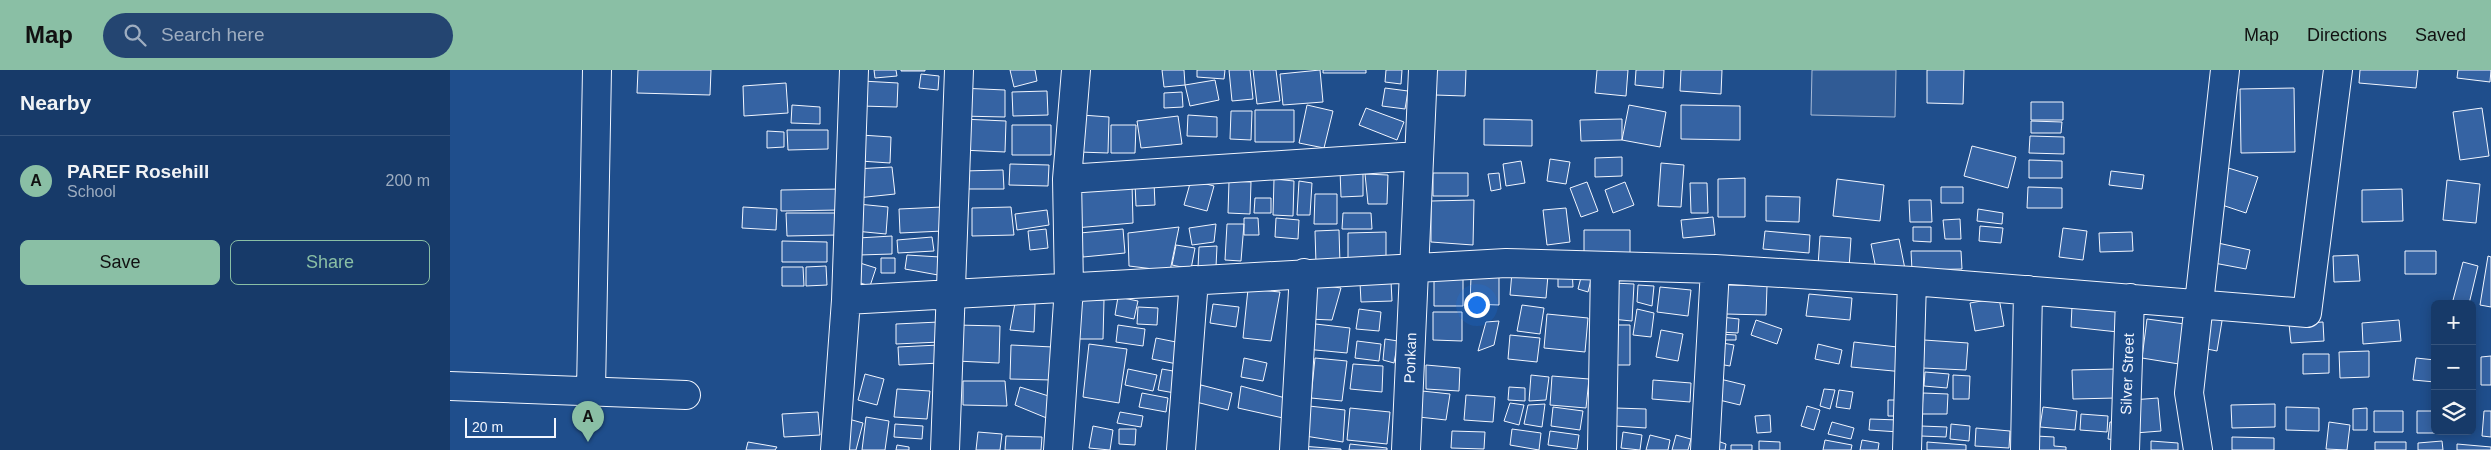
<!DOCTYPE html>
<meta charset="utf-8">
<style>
body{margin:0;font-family:Helvetica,sans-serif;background:#244571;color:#f1f3f6}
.controls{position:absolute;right:15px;bottom:15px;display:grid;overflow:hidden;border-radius:8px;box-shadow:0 2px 12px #0003}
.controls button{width:45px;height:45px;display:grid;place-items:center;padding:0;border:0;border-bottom:1px solid #36547d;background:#173a69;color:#f1f3f6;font:25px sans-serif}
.scale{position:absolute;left:15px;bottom:12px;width:91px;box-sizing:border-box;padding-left:5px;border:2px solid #f2f6ff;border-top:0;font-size:14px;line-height:18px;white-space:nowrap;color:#f2f6ff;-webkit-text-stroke:4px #1f4e8c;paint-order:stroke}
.you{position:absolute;left:1026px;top:234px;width:18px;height:18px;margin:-12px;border:4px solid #fff;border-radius:50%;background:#1a73e8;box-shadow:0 0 0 8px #1a73e833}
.badge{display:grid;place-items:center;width:32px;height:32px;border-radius:50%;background:#8abfa5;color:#111;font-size:16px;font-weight:700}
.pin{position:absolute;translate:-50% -41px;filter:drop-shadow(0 1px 2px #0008)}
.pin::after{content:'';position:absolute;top:26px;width:18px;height:15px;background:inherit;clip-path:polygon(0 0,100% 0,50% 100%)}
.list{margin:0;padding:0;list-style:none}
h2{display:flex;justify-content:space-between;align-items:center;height:65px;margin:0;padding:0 20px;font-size:21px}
h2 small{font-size:16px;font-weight:400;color:#9eadc0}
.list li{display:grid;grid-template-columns:32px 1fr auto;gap:15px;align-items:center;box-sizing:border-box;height:90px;padding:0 20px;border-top:1px solid #36547d}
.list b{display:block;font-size:19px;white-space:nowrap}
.list p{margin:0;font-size:16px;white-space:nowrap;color:#9eadc0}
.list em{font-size:16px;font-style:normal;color:#9eadc0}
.actions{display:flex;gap:10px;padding:15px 20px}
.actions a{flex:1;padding:11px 0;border:1px solid #8abfa5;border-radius:8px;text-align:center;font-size:18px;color:#8abfa5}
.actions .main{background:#8abfa5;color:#111}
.icon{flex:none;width:28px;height:28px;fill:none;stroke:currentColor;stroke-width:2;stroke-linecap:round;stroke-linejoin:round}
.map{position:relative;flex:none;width:2041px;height:380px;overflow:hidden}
header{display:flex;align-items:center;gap:30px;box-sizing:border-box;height:70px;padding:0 25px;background:#8abfa5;color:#111}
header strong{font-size:24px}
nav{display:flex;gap:28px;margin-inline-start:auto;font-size:18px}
.search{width:350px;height:45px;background:#244571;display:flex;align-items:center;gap:12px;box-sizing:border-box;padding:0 18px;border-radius:28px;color:#9eadc0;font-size:19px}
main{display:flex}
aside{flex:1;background:#173a69}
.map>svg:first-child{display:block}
.built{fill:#305b95;stroke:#a8bbd7}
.building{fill:#3563a3;stroke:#f2f6ff}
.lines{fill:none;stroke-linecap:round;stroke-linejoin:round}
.street-casing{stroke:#f2f6ff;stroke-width:30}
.street{stroke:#1f4e8c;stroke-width:28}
.labels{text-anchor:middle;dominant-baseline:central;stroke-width:4;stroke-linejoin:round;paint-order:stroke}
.street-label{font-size:15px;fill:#f2f6ff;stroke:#1f4e8c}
</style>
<header>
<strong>Map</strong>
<div class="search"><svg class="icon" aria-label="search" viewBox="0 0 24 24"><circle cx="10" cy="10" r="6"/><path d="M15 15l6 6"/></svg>Search here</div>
<nav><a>Map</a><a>Directions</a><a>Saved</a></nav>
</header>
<main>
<aside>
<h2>Nearby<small></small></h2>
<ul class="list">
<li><span class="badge">A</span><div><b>PAREF Rosehill</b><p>School</p></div><em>200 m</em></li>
</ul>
<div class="actions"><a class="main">Save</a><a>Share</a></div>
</aside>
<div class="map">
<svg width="2041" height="380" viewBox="0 0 2041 380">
<rect width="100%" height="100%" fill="#1f4e8c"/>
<path class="built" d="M1362 0H1446L1445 47 1361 45Z"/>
<path class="building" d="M188 0H261L260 25 187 23Z
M424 0H446L447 6 425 8Z
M451 0H475V1H451Z
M560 0H585L587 11 564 17Z
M712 0H734L735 15 714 17Z
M747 0H775L774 9 747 7Z
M779 0H800L803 29 782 31Z
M803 0H826L830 31 807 34Z
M870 0 873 32 833 35 830 4Z
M873 0H916V3H873Z
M936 0H952L951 14 935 12Z
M986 0H1016L1015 26 985 25Z
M1147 0H1178L1176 26 1145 23Z
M1186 0H1214L1213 18 1185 15Z
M1231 0H1272L1271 24 1230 21Z
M1477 0H1514L1513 34 1477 33Z
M1910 0H1968L1966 18 1909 13Z
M2008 0H2041L2040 12 2007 8Z
M471 4 489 6 488 20 469 18Z
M765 10 769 30 740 36 735 15Z
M412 11 448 13 447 37 411 36Z
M336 13 338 43 294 46 293 16Z
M510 18 555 20V47L510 46Z
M935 18 958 21 955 39 932 36Z
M1844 18 1845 82 1791 83 1790 19Z
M597 21 598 45 563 46 562 22Z
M732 22 733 37 714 38V23Z
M1581 32H1613V50H1581Z
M342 35 370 37V54L341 53Z
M857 35 883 41 874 78 849 73Z
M1179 35 1216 42 1210 77 1172 70Z
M1231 35 1290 36V70L1231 69Z
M916 38 954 52 947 70 909 55Z
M2032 38 2039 86 2010 90 2003 42Z
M805 40H844V72H805Z
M781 41H802L801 70 780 69Z
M632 45 659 47 658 83 629 82Z
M738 45 767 47V67L737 66Z
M728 46 732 74 691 78 687 51Z
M512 49 556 51 555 82 511 80Z
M1034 49 1082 50V76L1034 75Z
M1172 49V70L1131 71 1130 50Z
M1581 51 1612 52 1611 63H1581Z
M562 55H601V85H562Z
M661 55H686L685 83H661Z
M337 60H378V79L338 80Z
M317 61 334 62V77L317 78Z
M411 65 441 67 440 93 410 91Z
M1580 66 1614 67V84L1579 83Z
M1522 76 1566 87 1558 118 1514 106Z
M1172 87V106L1145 107V88Z
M1100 89 1120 92 1116 114 1097 111Z
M1579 90 1612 91V108H1579Z
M1071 91 1075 113 1056 116 1053 94Z
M1211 93 1234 95 1231 137 1208 136Z
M560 94 599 95 598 116 559 115Z
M442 97 445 124 407 128 404 99Z
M1775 97 1808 107 1796 143 1763 132Z
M553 100 554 119H513V101Z
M890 100H913V126L891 127Z
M1661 101 1694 105 1692 119 1659 115Z
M983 103H1018V126H983Z
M1049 103 1051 119 1041 121 1038 104Z
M915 104 938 105 937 134H918Z
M1295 108V147H1268V109Z
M824 109 844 111 843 146 823 145Z
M1387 109 1434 115 1430 151 1383 146Z
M741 110 764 116 757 141 734 135Z
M1997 110 2030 114 2026 153 1993 150Z
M779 111 801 112 800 144 778 143Z
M849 111 862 113 860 145H847Z
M704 112 705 135 686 136 685 113Z
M1137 112 1148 141 1131 147 1120 118Z
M1175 112 1184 135 1163 143 1155 120Z
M682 113 683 153 625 158 620 120Z
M1240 113H1257L1258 143H1241Z
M1491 117H1513V133H1491Z
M1578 117 1612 118V138H1577Z
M390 119V140L331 141V120Z
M1952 119 1953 151 1912 152V120Z
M865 124H887V154H864Z
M1316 126 1350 127 1349 152 1316 151Z
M805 128H821V143H804Z
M1024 130 1023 175 981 172V131Z
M1459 130H1481L1482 152H1460Z
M408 134 438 137 436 164 405 161Z
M293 137 327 139 326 160 292 158Z
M492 137 493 161 450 163 449 139Z
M561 137 564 165 522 166V138Z
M1116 138 1120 172 1097 175 1093 140Z
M1528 139 1553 143 1552 154 1527 151Z
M597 140 599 155 567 160 565 144Z
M336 143H386L387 165 337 166Z
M893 143H921L922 159H892Z
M1263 147 1265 165 1233 168 1231 150Z
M794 148H808L809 165H794Z
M826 148 849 150 848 169 825 167Z
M1510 149 1511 169H1495L1493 150Z
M766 154 764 172 742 175 739 158Z
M777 154H794L791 191 775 190Z
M1530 156 1553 158 1551 173 1529 171Z
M729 157 720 201 679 196 678 163Z
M1463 157H1481V172L1463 171Z
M1613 158 1637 161 1633 190 1609 187Z
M596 159 598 178 580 180 578 161Z
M673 159 675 183 633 187 630 163Z
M889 160 890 194H866L865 161Z
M1134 160H1180V183L1134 182Z
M1315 161 1360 165 1359 183 1313 179Z
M936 162V186L898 188V163Z
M1682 162 1683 181 1650 182 1649 163Z
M442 166V184L409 185 408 168Z
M1370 166 1401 168 1399 198 1368 196Z
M482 167 484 181 448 183 447 170Z
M1449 169 1455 199 1427 204 1421 174Z
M332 171 377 172V192H332Z
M1768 173 1800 180 1796 199 1764 193Z
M726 175 745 178 741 199 722 195Z
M767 176 766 197 748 198 749 177Z
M1461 181H1511L1512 199 1462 200Z
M1955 181H1986V204H1955Z
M457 185 490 187 488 205 455 199Z
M1908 185 1910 211 1884 212 1883 186Z
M2038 186 2041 187V237L2030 235Z
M431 188H445V203H431Z
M2013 192 2028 196 2019 234H2002Z
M410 193 426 198 420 216 404 211Z
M376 196 377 215 356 216V197Z
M1134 196 1144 198 1138 222 1128 219Z
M332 197H353L354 216H332Z
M1108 199H1122L1123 217H1108Z
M984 202 1013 203V236H984Z
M1062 202 1098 205 1096 228 1060 225Z
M1021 207H1049V235L1020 234Z
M941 211 942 231 911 232 910 213Z
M1163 213 1184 214 1182 251 1161 249Z
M863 214 891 218 882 250 858 249Z
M1188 215 1204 216 1202 236 1187 232Z
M1276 215 1317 216 1316 245 1276 244Z
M1210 217 1241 220 1238 246 1207 242Z
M798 219 830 222 821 271 793 268Z
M1359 224 1402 228 1400 250 1356 246Z
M668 227 688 231 684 249 665 245Z
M1549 228 1554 256 1525 261 1520 233Z
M624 230H654L653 269H623Z
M565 233 585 234 584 262 560 260Z
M763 234 789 237 786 257 760 253Z
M1072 235 1094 238 1090 264 1067 261Z
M1622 236 1668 240V262L1621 257Z
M688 237 708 238 707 255 687 254Z
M909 239 931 242 929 261 906 259Z
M1187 239 1204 243 1201 267 1183 265Z
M1753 241 1773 245 1767 281 1747 277Z
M983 242H1012V271L983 270Z
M1097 244 1138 248 1135 282 1094 278Z
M1271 247 1289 249 1288 263 1270 262Z
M1697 249 1735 254 1729 294 1692 288Z
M1306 250 1332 259 1327 274 1301 265Z
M1949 250 1951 271 1913 274 1912 253Z
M1049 251 1044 275 1028 281 1036 252Z
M489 252 490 272 446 274V254Z
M1873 252 1874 271 1841 273 1839 254Z
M857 253 900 258 897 283 855 279Z
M506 255 550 256 549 293 506 291Z
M668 255 695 259 693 276 666 272Z
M1162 255H1180V295H1161Z
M1211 260 1233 264 1228 291 1206 287Z
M1269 264 1286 265V270H1268Z
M1060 265 1090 268 1087 292 1058 289Z
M706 268 736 274 732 295 702 289Z
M935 269 948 271 944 293 933 290Z
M1474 270 1518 273 1516 300 1473 298Z
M907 271 931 274 929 291 905 288Z
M1267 272 1284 275 1280 296 1263 293Z
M1404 272 1456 278 1454 302 1401 297Z
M639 274 677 279 669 333 633 327Z
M1368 274 1392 280 1389 294 1365 289Z
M489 275 490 293 449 295 448 277Z
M561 275 603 277 602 310 560 309Z
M1919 281V307L1890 308 1889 282Z
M1853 284H1879V303L1853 304Z
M2022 286H2024V310H2022Z
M2041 286V315H2031V287Z
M794 288 817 293 813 311 791 307Z
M865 288 897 291 892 331 861 328Z
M1966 288 1985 290V312L1963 310Z
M903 294 933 296 932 322 900 319Z
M976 295 1010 298 1009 321 976 319Z
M678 299 707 305 703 321 675 315Z
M712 299 734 303 730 324 708 320Z
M1665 299 1666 328 1623 329 1622 300Z
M1475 302 1499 304 1497 318 1474 316Z
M415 304 434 309 427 335 408 330Z
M1081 305 1099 307 1096 330 1079 331Z
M1503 305 1520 306 1519 329H1503Z
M1102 306 1139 309 1136 338 1100 335Z
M1270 309 1295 315 1290 335 1265 329Z
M1203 310 1241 313 1240 332 1202 329Z
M513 311H555L557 336 513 335Z
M751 315 782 323 778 340 746 332Z
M791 316 839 329 833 348 788 338Z
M570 317 605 328 599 349 565 335Z
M1059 317 1075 318V331L1058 330Z
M447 319 480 321 477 349 444 347Z
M1374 319 1385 320 1380 339 1370 336Z
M1389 320 1403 322 1400 339 1386 337Z
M972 321 1000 324 996 350 969 347Z
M692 323 718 328 716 342 689 337Z
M1473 323 1498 324 1497 344H1472Z
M1016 325 1045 327 1043 352 1014 350Z
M1708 328 1711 361 1685 363 1682 330Z
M1438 330H1452V346H1438Z
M1060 333 1074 335 1069 355 1054 351Z
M1095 334 1092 357 1074 354 1078 335Z
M1825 334V357L1782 358 1781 335Z
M859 336 895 340 893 372 855 366Z
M1357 336 1370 340 1364 360 1351 356Z
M1103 337 1133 341 1130 360 1101 356Z
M1593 337 1627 341 1625 360 1590 357Z
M1836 337 1869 338V361L1836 360Z
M900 338 940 342 937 374 897 370Z
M1166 338 1196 339V358L1165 356Z
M1917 338V360H1903V339Z
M1924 341H1953V362H1924Z
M1967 341H1985V361H1998V363H1967Z
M2034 341H2041V367L2032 366Z
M368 342 370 365 334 367 332 344Z
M670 342 693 346 691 357 667 353Z
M1631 344 1658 346 1657 362 1630 360Z
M1320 345 1321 362 1307 363 1305 346Z
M416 347 439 351 435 380H412Z
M395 348 413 353 406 380H391Z
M1420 349 1449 350V362L1419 360Z
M1382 352 1404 358 1401 369 1378 364Z
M1660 352 1675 353 1673 371 1658 369Z
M1879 352 1900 355 1897 380 1876 379Z
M445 354 473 356 472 369 444 367Z
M1501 354 1520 356 1519 371 1500 369Z
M643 356 663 360 660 380 639 378Z
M1471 356 1497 357 1496 367 1471 366Z
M1526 358 1560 361 1559 378 1525 376Z
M669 359H686L685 375 669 374Z
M1062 359 1091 363 1089 380 1060 375Z
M1002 361 1035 362 1034 379 1001 378Z
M1100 361 1129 365 1127 379 1098 375Z
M528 362 552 364 550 380H526Z
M1173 362 1192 365 1190 380 1171 378Z
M1200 365 1220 370 1218 380H1196Z
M1226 365 1241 369 1238 380H1222Z
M556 366 592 367 591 380H555Z
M1586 366 1604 367V376L1616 377V380H1586Z
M1782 367 1824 368V380H1782Z
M1262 369 1276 374 1275 380H1263Z
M1375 370 1402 375 1401 380H1373Z
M1412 370 1429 373 1428 380H1410Z
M1309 371 1330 372V380H1309Z
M1701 371 1728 373V380H1701Z
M1992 371 1993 380H1968V373Z
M298 372 327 377 325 380H296Z
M1477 372 1516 375V380H1477Z
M1925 372H1956V380H1925Z
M900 374 937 378V380H899Z
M2007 374 2041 377V380H2007Z
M447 375 459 377V380H446Z
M1281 375H1302V380H1281Z
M851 376 891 379V380H851Z"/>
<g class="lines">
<g class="street-casing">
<path id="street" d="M617 109 968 86
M396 230 1056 193 1265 199 1462 211 1857 243 1888 0
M0 316 236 325
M141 321 147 0
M385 380 396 230 404 0
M495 380 509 0
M608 380 619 217 617 109 626 0
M731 380 744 210
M844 380 854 203
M956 380 973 0
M1152 380 1155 196
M1255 380 1265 199
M1457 380 1462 211
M1575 380 1578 220
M1675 380 1680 228
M1748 380 1739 323 1775 0"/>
</g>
<use href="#street" class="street"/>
</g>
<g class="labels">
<g class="street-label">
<text transform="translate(960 288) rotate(-88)">Ponkan</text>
<text transform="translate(1677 304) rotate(-88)">Silver Street</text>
</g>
</g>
</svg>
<div class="controls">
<button>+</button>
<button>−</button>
<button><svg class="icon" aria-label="layers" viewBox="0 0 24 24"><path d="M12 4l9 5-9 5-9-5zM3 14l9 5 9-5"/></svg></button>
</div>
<div class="scale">20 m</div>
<div class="you"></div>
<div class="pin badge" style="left:138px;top:372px">A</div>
</div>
</main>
